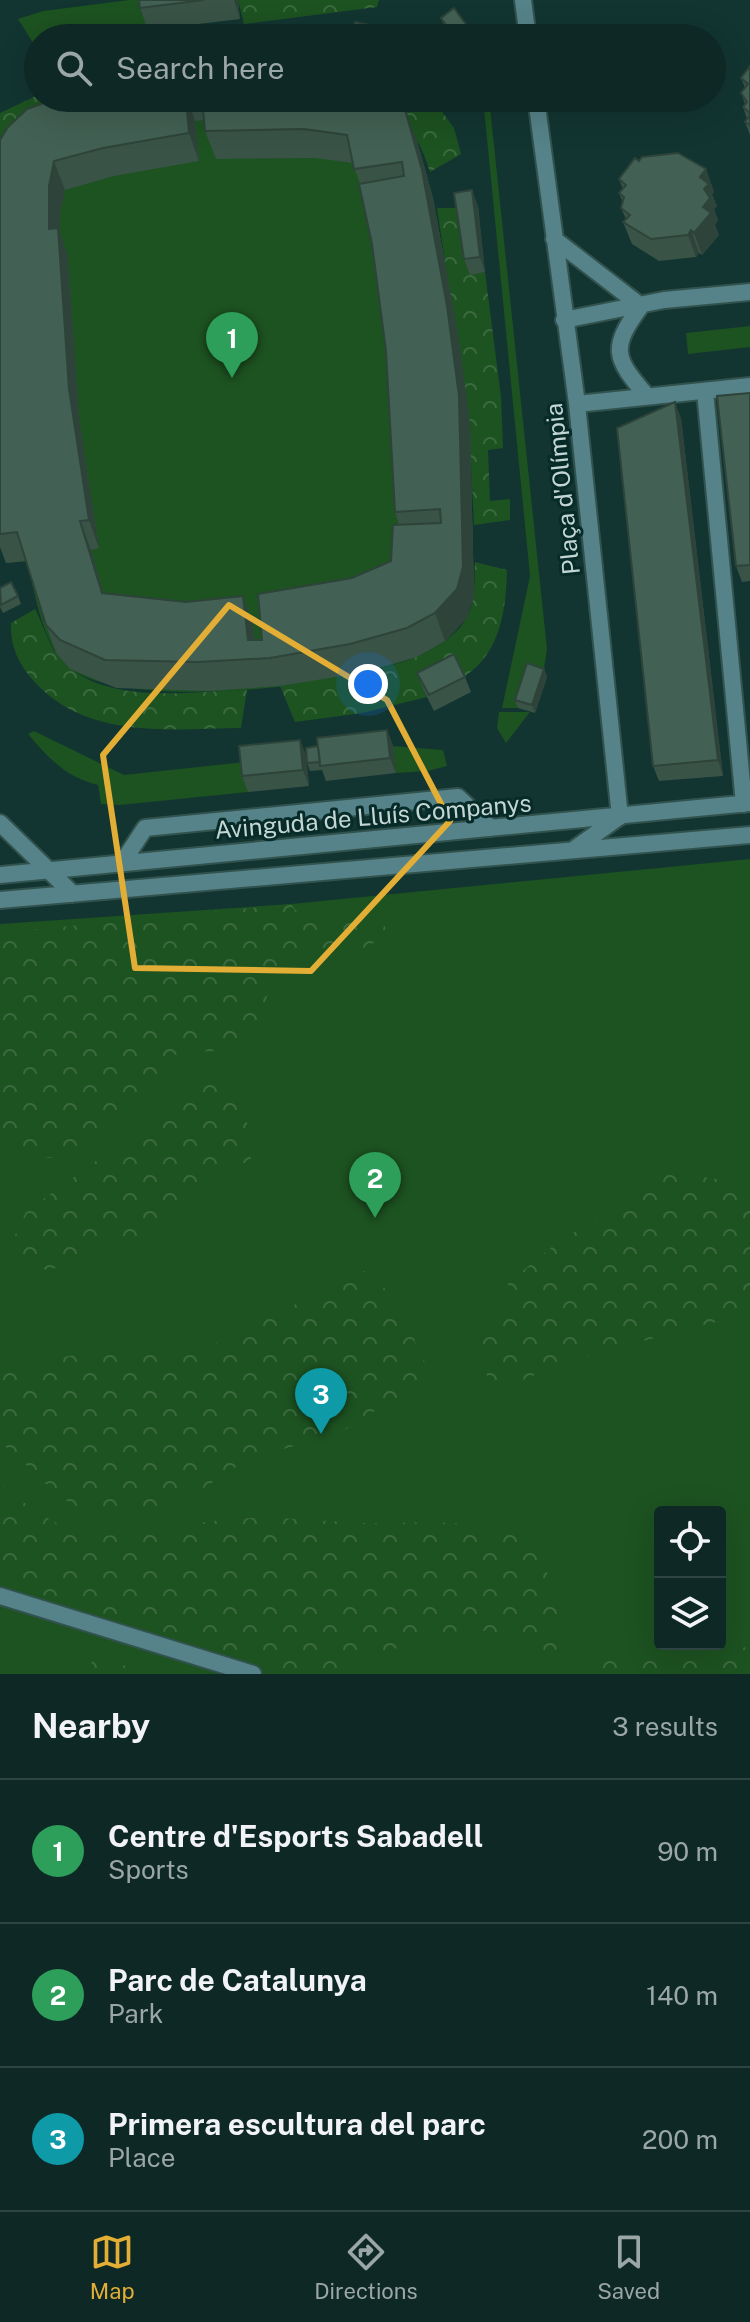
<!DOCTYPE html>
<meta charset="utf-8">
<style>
body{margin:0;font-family:"Public Sans",sans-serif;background:#1c3432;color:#f1f3f6}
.controls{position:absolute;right:24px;bottom:24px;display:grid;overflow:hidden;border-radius:8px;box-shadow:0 8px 32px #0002}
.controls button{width:72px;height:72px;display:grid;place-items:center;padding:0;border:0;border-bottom:2px solid #2e4442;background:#0e2825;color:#f1f3f6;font:40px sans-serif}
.you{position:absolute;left:368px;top:684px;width:28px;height:28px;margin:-20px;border:6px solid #fff;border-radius:50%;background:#1a73e8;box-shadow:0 0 0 12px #1a73e833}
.badge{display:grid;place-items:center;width:52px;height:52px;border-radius:50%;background:#e3ae35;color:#fff;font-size:26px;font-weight:700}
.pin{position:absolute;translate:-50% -66px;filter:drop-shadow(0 2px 4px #0008)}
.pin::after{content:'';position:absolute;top:42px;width:28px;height:24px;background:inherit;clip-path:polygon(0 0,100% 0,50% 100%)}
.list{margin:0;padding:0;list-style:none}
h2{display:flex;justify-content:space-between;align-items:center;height:104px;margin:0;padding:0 32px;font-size:34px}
h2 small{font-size:26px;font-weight:400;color:#9ba6a7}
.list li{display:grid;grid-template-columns:52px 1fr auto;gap:24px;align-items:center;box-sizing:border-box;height:144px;padding:0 32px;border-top:2px solid #2e4442}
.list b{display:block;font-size:30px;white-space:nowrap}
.list p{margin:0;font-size:26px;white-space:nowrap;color:#9ba6a7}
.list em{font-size:26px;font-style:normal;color:#9ba6a7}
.icon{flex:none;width:44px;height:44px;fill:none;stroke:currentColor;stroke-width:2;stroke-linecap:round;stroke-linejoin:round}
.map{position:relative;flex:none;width:750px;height:1674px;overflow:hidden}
.search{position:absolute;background:#0e2825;box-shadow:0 8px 32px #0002;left:24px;right:24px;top:24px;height:88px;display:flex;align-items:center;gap:20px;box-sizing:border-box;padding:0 28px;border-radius:44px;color:#9ba6a7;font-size:30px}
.sheet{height:536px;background:#0e2825}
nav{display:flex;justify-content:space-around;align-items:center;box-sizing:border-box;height:112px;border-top:2px solid #2e4442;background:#0e2825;font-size:22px;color:#9ba6a7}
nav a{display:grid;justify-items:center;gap:4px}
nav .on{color:#e3ae35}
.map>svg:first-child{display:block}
.green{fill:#1d5221;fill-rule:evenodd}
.forest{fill:url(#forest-crowns)}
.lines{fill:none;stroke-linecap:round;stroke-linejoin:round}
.street-casing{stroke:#32524e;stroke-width:20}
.street{stroke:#558389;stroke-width:16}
.wall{fill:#395347;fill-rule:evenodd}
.shaded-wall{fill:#2e433a}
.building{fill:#426053;stroke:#2e433a;stroke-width:2}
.marked{fill:none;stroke:#e3ae35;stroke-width:6;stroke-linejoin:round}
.labels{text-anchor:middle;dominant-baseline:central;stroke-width:6;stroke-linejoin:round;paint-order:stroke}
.street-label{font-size:24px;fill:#c3d6d3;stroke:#062b28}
</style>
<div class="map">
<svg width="750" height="1674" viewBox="0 0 750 1674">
<defs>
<pattern id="forest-crowns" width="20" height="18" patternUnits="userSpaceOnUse" patternTransform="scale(2)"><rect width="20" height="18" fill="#1d5221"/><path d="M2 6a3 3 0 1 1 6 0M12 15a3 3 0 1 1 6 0" fill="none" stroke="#3c6a40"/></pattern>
</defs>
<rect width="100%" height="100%" fill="#123531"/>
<path class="green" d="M129 0H145L150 35 38 38 35 46 18 19 43 11Z
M216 98 398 118 417 141 433 198 458 334 470 424 474 595C468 614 461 628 445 641 391 686 123 715 69 667 42 644 35 594 27 561L6 563 0 527V216Z
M483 98H489L547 649 543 675 530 671 518 708H502L530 576Z
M750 326V347L688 354 686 333Z
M499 712H530L506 743 497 728Z
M34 731 124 775 245 762 248 792 120 805 101 804 98 785C66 777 49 759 28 734Z
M393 746 443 750 447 766 427 771 396 773Z
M750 859V1674H0V924L291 904ZM660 1512H720V1644H660Z"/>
<path class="forest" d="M238 0H379L377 7 244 24Z
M38 95V98H185L0 186V113Z
M360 98H432L454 128 461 154 430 172C417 128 401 117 360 98Z
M437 208H460L470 274 485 272 501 397 503 448 488 450 490 501 510 499V520L474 525 469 421Z
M475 562 507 570C506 609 501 652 465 676 455 684 436 685 423 688L427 697 362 713 295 722 280 686C333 678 439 669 467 617 476 601 474 579 475 562Z
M35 609C43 624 47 641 57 654 97 708 190 691 247 690L241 728C169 729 84 740 32 679 18 663 10 645 11 623Z
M291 904 297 912C325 912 351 918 380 917L386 929C375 958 312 954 285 962L269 989 255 1042 230 1049 172 1055C132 1110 77 1184 0 1150V933Z
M214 1080 231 1083 255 1142 250 1161 217 1173 159 1227 133 1241 97 1249 76 1264 46 1270 22 1259 11 1244 26 1212 167 1109Z
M656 1170 750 1184V1313L571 1360 496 1391 473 1351 500 1307 509 1282 553 1246 617 1204Z
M363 1271 373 1274 410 1320 418 1355 436 1373 338 1434 250 1458 193 1495 142 1514H87L56 1494 11 1450 0 1444V1366L23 1365 90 1352 205 1349Z
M0 1485C23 1501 50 1524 78 1532 120 1543 179 1524 222 1520 268 1515 316 1521 362 1523 401 1524 478 1518 513 1532 550 1546 565 1621 555 1655 483 1618 452 1626 379 1655 348 1667 336 1674 303 1674L0 1582Z
M721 1645 750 1648V1674H596L605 1658 657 1655Z
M95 1655 149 1674H86Z"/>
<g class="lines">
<g class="street-casing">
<path id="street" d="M523 0 528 38
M536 98 577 404 620 817
M554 239 641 306
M641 306C610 348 614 358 647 396
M564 320 664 300 750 292
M705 391 744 804
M577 404 750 386
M0 823 73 894
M573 850 619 817
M122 863 145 828 458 797 491 828
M0 875 750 803
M0 900 750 835
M0 1596 253 1674"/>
</g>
<use href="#street" class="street"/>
</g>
<path class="wall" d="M139 0H238L240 19 148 30 140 8Z
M441 18 474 38H453L444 26Z
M750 66V135L745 122 747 119 743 107 745 104 741 93 745 88 741 78Z
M58 98H394L406 113 417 141 433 198 458 334 470 424 474 595 467 618 445 641 417 657 360 673 280 686 208 691 116 688 70 669 56 653 46 625 26 561 6 563 0 547V140ZM204 120 205 131 216 159 314 158 353 163 360 184 372 244 386 351 395 512 399 525 391 561 352 578 262 640H255L253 625 243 596 186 602 104 594 91 550 99 548 79 418 68 256 60 233V214L65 190 114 176 199 161 195 121Z
M639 161 706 169 714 192 712 194 717 206 714 209 718 220 715 225 719 235 702 255 699 253 696 257 659 261 632 244 623 222 626 219 621 208 623 203 619 193 623 189 619 179Z
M478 206 485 272 470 275 464 259Z
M750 393V581L742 582 736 566Z
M681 418 723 776 659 781 653 766Z
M0 588 18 596 21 604 3 613 0 607Z
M544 669 547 677 535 713 518 708 515 700Z
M417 673 465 677 471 692 434 711 423 689Z
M387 730 393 746 396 773 326 781 322 770 310 771 307 763 318 746Z
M306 755 309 786 248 792 242 776Z"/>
<path class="shaded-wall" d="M234 0H238L240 19Z
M186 98H187L195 121 199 161 189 133Z
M406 113 417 141 433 198 458 334 470 424 474 595 467 618 445 641 435 613 457 589Z
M54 161 65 190 60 214V233L68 256 79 418 99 548 89 520 69 389 49 229V186Z
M706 169 714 192 712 194 717 206 714 209 718 220 715 225 719 235 702 255 694 233 703 207 700 177Z
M472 190 478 206 485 272 480 257Z
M691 230 699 253 696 257 688 235Z
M675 402 681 418 723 776 718 760Z
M80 521 91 550 112 622 102 593Z
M243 596 253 625 257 659 248 640Z
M544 669 547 677 535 713 532 705Z
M387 730 393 746 396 773 390 758Z
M300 740 306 755 309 786 303 770Z"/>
<path class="building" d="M139 0H204L140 8Z
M454 8 473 34 467 38H455L441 18Z
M355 22 393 30 391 38H352Z
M750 66V113L743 107 747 102 741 93 748 84 741 78Z
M58 98H186L189 133 103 148 54 161 49 186V229L58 228 69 389 89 520 80 521 102 593 186 602 243 596 248 640H262L258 594 352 578 391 561 393 525 441 523 440 509 395 512 386 351 372 244 359 184 404 176 402 162 354 169 347 135 304 129 205 131 202 98H394L406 113 422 170 447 306 459 396 463 567 457 589 435 613 407 628 350 644 270 658 198 662 105 660 60 640 46 625 17 532 0 534V140L8 127 27 109Z
M750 115V125L745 122Z
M678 153 706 169 700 177 709 184 704 189 710 198 703 207 711 213 694 233 691 230 688 235 651 239 623 222 630 215 621 208 624 197 619 193 626 185 619 179 635 158 639 161 642 157Z
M472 190 480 257 464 259 454 193Z
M750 393V565L736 566 717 396Z
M675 402 718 760 653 766 617 428Z
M11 582 18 596 1 605 0 588Z
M454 654 465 677 429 695 417 673Z
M527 663 544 669 532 705 515 700Z
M387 730 390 758 320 766 317 738Z
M300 740 303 770 242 776 239 746Z
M318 746 320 762 307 763 306 748Z"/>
<path class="marked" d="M229 605 387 700 450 821 311 971 135 968 103 755Z"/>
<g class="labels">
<g class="street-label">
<text transform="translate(562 489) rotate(-96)">Plaça d'Olímpia</text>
<text transform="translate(373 816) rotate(-5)">Avinguda de Lluís Companys</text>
</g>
</g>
</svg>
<div class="controls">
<button><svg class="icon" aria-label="locate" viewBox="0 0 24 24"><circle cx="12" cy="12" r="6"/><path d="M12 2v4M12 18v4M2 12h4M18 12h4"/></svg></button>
<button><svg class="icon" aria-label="layers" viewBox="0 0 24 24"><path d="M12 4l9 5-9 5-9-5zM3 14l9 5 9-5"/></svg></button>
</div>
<div class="you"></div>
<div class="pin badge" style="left:232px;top:378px;background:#2e9e5b">1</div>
<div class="pin badge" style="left:375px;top:1218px;background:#2e9e5b">2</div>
<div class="pin badge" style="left:321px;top:1434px;background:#0f9aa8">3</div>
<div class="search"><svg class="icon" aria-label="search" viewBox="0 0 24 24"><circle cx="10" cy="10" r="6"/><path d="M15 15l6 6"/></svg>Search here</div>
</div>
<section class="sheet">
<h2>Nearby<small>3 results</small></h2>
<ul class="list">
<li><span class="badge" style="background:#2e9e5b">1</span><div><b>Centre d'Esports Sabadell</b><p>Sports</p></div><em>90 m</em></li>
<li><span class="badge" style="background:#2e9e5b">2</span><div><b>Parc de Catalunya</b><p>Park</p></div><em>140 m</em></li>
<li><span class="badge" style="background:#0f9aa8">3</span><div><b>Primera escultura del parc</b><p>Place</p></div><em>200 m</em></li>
</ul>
</section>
<nav>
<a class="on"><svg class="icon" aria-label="map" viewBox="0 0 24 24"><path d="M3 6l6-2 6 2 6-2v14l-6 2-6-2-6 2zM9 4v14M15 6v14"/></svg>Map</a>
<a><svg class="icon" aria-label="directions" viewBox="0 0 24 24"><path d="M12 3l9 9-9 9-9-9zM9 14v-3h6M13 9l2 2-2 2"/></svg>Directions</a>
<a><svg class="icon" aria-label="saved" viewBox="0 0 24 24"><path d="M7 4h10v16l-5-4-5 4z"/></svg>Saved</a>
</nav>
